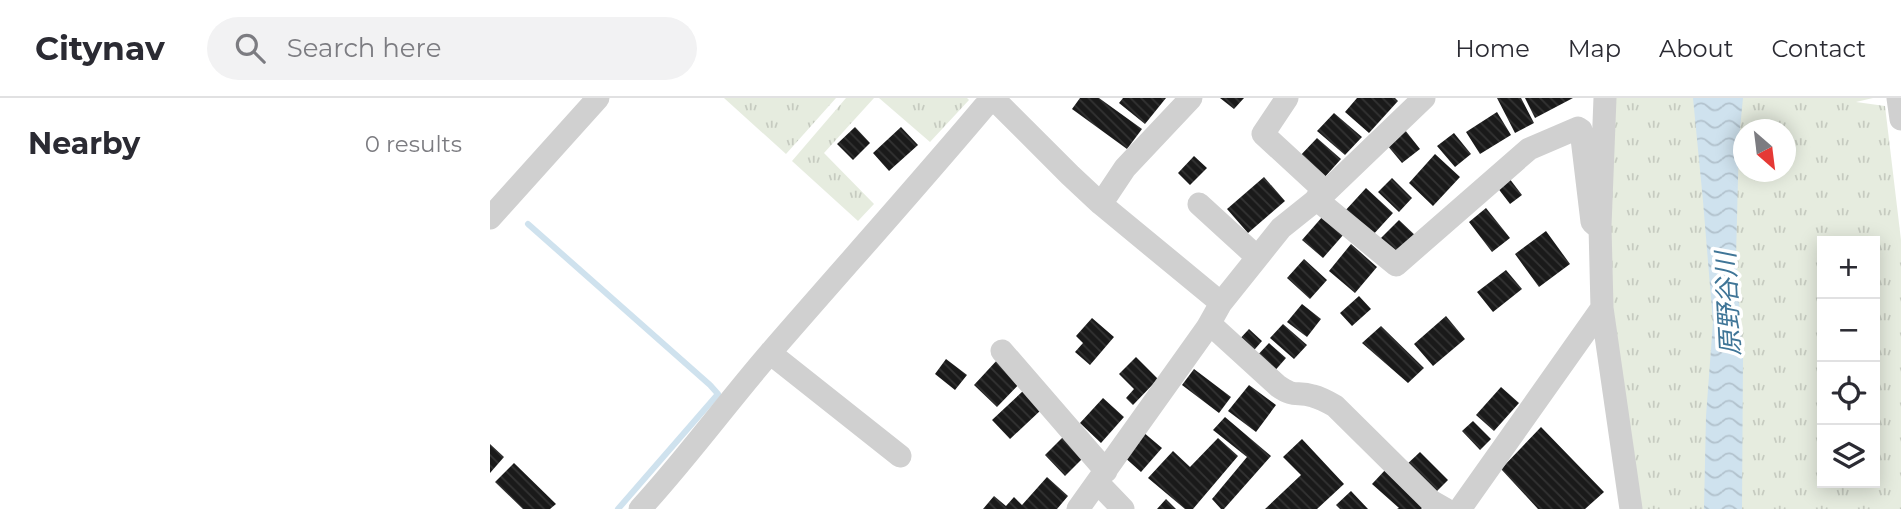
<!DOCTYPE html>
<meta charset="utf-8">
<style>
body{margin:0;font-family:Montserrat,"Noto Sans JP",sans-serif;background:#f2f2f3;color:#2b2b33}
.controls{position:absolute;right:21px;bottom:21px;display:grid;overflow:hidden;border-radius:0px;box-shadow:0 4px 18px #0003}
.controls button{width:63px;height:63px;display:grid;place-items:center;padding:0;border:0;border-bottom:2px solid #e1e1e2;background:#fff;color:#2b2b33;font:35px sans-serif}
.compass{position:absolute;left:1243px;top:21px;width:63px;height:63px;border-radius:50%;background:#fff;box-shadow:0 4px 18px #0003;rotate:152deg}
.list{margin:0;padding:0;list-style:none}
h2{display:flex;justify-content:space-between;align-items:center;height:91px;margin:0;padding:0 28px;font-size:30px}
h2 small{font-size:23px;font-weight:400;color:#7c7c81}
.icon{flex:none;width:38px;height:38px;fill:none;stroke:currentColor;stroke-width:2;stroke-linecap:round;stroke-linejoin:round}
.map{position:relative;flex:none;width:1411px;height:411px;overflow:hidden}
header{display:flex;align-items:center;gap:42px;box-sizing:border-box;height:98px;padding:0 35px;background:#fff;border-bottom:2px solid #e1e1e2}
header strong{font-size:33px}
nav{display:flex;gap:38px;margin-inline-start:auto;font-size:24px}
.search{width:490px;height:63px;background:#f2f2f3;display:flex;align-items:center;gap:18px;box-sizing:border-box;padding:0 24px;border-radius:38px;color:#7c7c81;font-size:26px}
main{display:flex}
aside{flex:1;background:#fff}
.map>svg:first-child{display:block}
.grass{fill:url(#grass-tufts);fill-rule:evenodd}
.water{fill:url(#water-waves)}
.lines{fill:none;stroke-linecap:round;stroke-linejoin:round}
.stream{stroke:#cfe2ee;stroke-width:6}
.building{fill:url(#building-back-hatch)}
.street{stroke:#d0d0d0;stroke-width:23}
.labels{text-anchor:middle;dominant-baseline:central;stroke-width:7;stroke-linejoin:round;paint-order:stroke}
.water-label{font-size:26px;font-style:italic;fill:#3f7597;stroke:#fff}
</style>
<header>
<strong>Citynav</strong>
<div class="search"><svg class="icon" aria-label="search" viewBox="0 0 24 24"><circle cx="10" cy="10" r="6"/><path d="M15 15l6 6"/></svg>Search here</div>
<nav><a>Home</a><a>Map</a><a>About</a><a>Contact</a></nav>
</header>
<main>
<aside>
<h2>Nearby<small>0 results</small></h2>
<ul class="list">
</ul>
</aside>
<div class="map">
<svg width="1411" height="411" viewBox="0 0 1411 411">
<defs>
<pattern id="grass-tufts" width="24" height="20" patternUnits="userSpaceOnUse" patternTransform="scale(1.75)"><rect width="24" height="20" fill="#e6ecdf"/><path d="M3 7l-1-3M5 7V3M7 7l1-3M15 17l-1-3M17 17v-4M19 17l1-3" fill="none" stroke="#c6cbc0"/></pattern>
<pattern id="water-waves" width="16" height="10" patternUnits="userSpaceOnUse" patternTransform="scale(1.75)"><rect width="16" height="10" fill="#cfe2ee"/><path d="M0 5q4-4 8 0t8 0" fill="none" stroke="#b2c2cd"/></pattern>
<pattern id="building-back-hatch" width="6" height="6" patternUnits="userSpaceOnUse" patternTransform="scale(1.75)"><rect width="6" height="6" fill="#1a1a1a"/><path d="M-1 5l2 2M0 0l6 6M5-1l2 2" fill="none" stroke="#333"/></pattern>
</defs>
<rect width="100%" height="100%" fill="#fff"/>
<path class="grass" d="M234 0H346L296 56Z
M356 0H384L334 55 384 106 368 123 302 63Z
M389 0H477L479 2 440 44Z
M1119 0H1383L1366 4 1395 8 1411 142V411H1141L1112 210ZM1254 32H1296V74H1254ZM1332 143H1385V385H1332Z"/>
<path class="water" d="M1203 0H1253L1249 41 1246 160 1253 261 1252 411H1214L1216 318 1223 224 1213 103Z"/>
<g class="lines">
<path class="stream" d="M38 126 220 287 228 296 128 411"/>
</g>
<path class="building" d="M590 0H609L652 31 637 51 582 11Z
M633 0H676L655 26 629 5Z
M730 0H754L744 11Z
M867 0H905L908 3 879 35 855 14Z
M1007 0H1031L1044 25 1025 35Z
M1035 0H1083L1045 20Z
M1007 14 1021 37 990 56 976 34Z
M844 15 872 39 855 57 827 33Z
M365 29 380 45 363 62 347 46Z
M411 29 428 47 399 73 383 55Z
M915 32 930 51 912 65 897 47Z
M964 35 981 56 965 69 947 48Z
M827 40 851 61 833 81 808 60Z
M945 56 970 79 943 108 919 85Z
M704 58 717 70 700 87 688 75Z
M774 79 795 103 758 135 737 111Z
M902 80 922 100 909 114 888 94Z
M1019 80 1032 97 1020 106 1007 89Z
M876 90 903 115 881 139 854 114Z
M996 110 1020 140 1002 154 979 124Z
M833 118 854 136 833 160 812 142Z
M909 122 928 140 907 162 887 144Z
M1056 133 1080 166 1049 189 1025 156Z
M861 146 887 169 865 195 839 173Z
M814 161 837 182 820 201 797 180Z
M1016 172 1032 191 1003 214 987 194Z
M869 198 881 211 862 228 850 215Z
M812 206 831 221 817 239 797 224Z
M956 218 975 241 943 268 924 246Z
M602 220 624 239 600 267 585 254 593 245 586 238Z
M793 226 817 247 804 261 780 240Z
M891 228 934 270 918 285 872 245Z
M759 231 772 243 759 258 745 246Z
M779 245 796 260 782 276 764 261Z
M646 259 668 281 643 307 636 300 644 291 629 276Z
M509 260 532 283 507 309 484 287Z
M456 261 477 277 465 292 445 276Z
M704 271 741 299 729 315 692 287Z
M759 287 786 307 766 334 738 313Z
M1011 289 1029 305 1004 333 986 317Z
M533 293 551 312 520 341 502 322Z
M613 300 634 319 611 345 590 325Z
M735 319 781 358 734 411H731L722 401 757 359 723 332Z
M983 323 1001 341 990 352 972 333Z
M1051 329 1114 394 1095 411H1048L1011 371Z
M653 334 672 350 651 374 632 357Z
M574 338 594 359 575 378 555 357Z
M728 340 748 358 703 411H695L658 380 683 353 700 369Z
M812 341 854 386 827 411H775L811 377 793 359Z
M0 346 14 359 0 375Z
M930 354 958 382 943 397 914 369Z
M24 365 66 406 60 411H33L5 384Z
M897 370 937 405 931 411H907L909 410 882 386Z
M557 379 578 398 567 411H493L504 398 516 408 524 399 532 407Z
M861 393 878 411H850L846 407Z
M676 401 686 411H667Z"/>
<g class="lines">
<path class="street" d="M503 0 580 77 611 106 731 205
M797 0 773 36 836 94
M1115 0 1110 128 1112 210 1141 411
M1408 0 1411 21
M826 101 906 167 1039 51 1088 30 1091 32 1102 124 1110 131
M611 106 635 70 701 0
M709 106 767 159
M0 120 108 0
M720 226 788 288C805 300 806 293 823 298 831 300 838 304 845 308L941 403 955 411
M512 253 616 373
M280 255 410 358
M608 385 633 411
M150 411C196 361 236 306 280 255 351 173 424 92 494 9L504 1
M588 411 717 230 731 205 791 130 836 94 934 0
M970 411 1112 210"/>
</g>
<g class="labels">
<g class="water-label">
<text transform="translate(1238 206) rotate(-93)">原野谷川</text>
</g>
</g>
</svg>
<div class="controls">
<button>+</button>
<button>−</button>
<button><svg class="icon" aria-label="locate" viewBox="0 0 24 24"><circle cx="12" cy="12" r="6"/><path d="M12 2v4M12 18v4M2 12h4M18 12h4"/></svg></button>
<button><svg class="icon" aria-label="layers" viewBox="0 0 24 24"><path d="M12 4l9 5-9 5-9-5zM3 14l9 5 9-5"/></svg></button>
</div>
<svg class="compass" viewBox="-18 -18 36 36"><path d="M0-13l5 13h-10z" fill="#e53935"/><path d="M0 13l5-13h-10z" fill="#7c7c81"/></svg>
</div>
</main>
